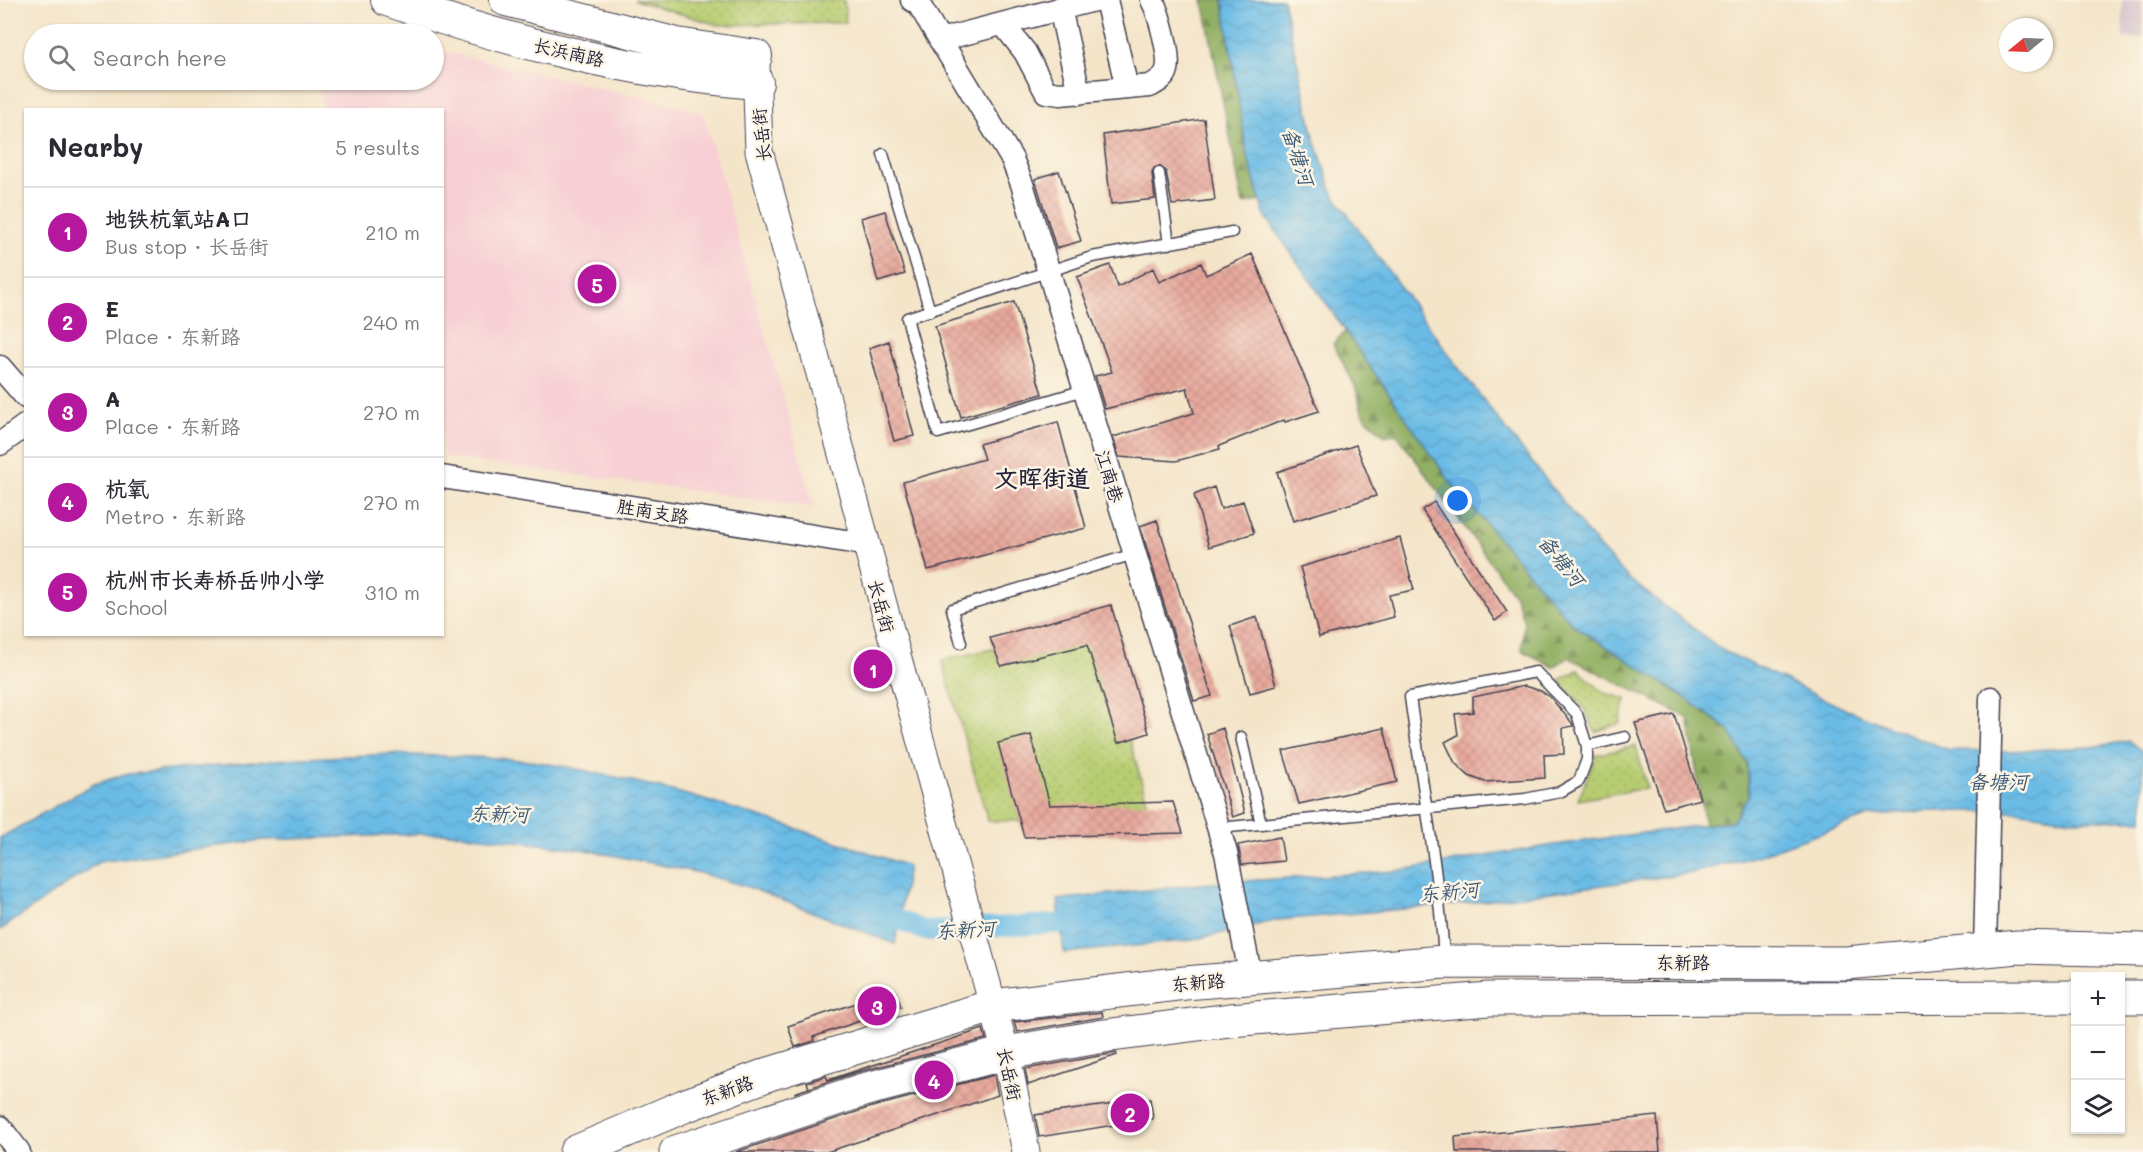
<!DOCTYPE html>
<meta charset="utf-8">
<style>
body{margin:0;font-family:Mali,"LXGW WenKai TC",sans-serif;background:#f7f7f7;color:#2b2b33}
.controls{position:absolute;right:18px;bottom:18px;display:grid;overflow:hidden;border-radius:0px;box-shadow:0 2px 4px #0004}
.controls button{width:54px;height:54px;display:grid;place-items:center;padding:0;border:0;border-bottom:2px solid #e1e1e2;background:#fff;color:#2b2b33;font:30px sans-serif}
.compass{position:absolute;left:1999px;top:18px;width:54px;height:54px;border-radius:50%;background:#fff;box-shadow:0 2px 4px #0004;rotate:251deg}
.you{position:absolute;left:1458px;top:501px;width:21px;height:21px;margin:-15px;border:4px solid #fff;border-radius:50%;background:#1a73e8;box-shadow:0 0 0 9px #1a73e833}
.badge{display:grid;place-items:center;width:39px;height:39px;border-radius:50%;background:#b5179e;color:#fff;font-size:20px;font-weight:700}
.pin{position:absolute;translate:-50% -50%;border:3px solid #fff;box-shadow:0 2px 6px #0006}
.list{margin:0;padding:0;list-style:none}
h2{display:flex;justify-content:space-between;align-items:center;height:78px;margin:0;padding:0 24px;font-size:26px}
h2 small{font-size:20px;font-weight:400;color:#7c7c81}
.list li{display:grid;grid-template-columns:39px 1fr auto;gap:18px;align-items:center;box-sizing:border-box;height:90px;padding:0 24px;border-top:2px solid #e1e1e2}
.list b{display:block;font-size:22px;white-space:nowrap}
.list p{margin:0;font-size:20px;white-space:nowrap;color:#7c7c81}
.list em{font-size:20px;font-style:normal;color:#7c7c81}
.icon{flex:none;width:33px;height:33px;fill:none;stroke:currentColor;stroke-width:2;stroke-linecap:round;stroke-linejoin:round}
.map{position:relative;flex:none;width:2143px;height:1152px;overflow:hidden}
.search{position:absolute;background:#fff;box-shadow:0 2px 4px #0004;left:24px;top:24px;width:420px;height:66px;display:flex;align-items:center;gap:15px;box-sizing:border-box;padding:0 21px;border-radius:33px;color:#7c7c81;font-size:22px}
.panel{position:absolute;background:#fff;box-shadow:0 2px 4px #0004;left:24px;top:108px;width:420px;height:528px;border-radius:0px}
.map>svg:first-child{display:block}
.built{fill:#f7cfd4}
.industrial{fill:#d2bdc8}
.grass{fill:url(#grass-dots);stroke:#6d7856;stroke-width:1.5}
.forest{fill:url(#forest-firs);stroke:#5a6950;stroke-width:1.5}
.water{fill:url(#water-waves);stroke:#466f90;stroke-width:1.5}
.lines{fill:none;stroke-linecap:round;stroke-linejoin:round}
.canal{stroke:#6abce6;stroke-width:20}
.building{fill:url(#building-cross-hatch)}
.service-casing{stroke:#423f50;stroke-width:13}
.minor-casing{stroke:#423f50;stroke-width:25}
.tertiary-casing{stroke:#423f50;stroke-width:29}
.secondary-casing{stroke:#423f50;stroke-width:34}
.primary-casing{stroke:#423f50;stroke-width:35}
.service{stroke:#fff;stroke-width:10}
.minor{stroke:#fff;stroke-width:22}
.tertiary{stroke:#fff;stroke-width:27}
.secondary{stroke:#fff;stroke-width:32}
.primary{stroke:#fff;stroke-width:33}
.labels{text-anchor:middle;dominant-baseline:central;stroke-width:5;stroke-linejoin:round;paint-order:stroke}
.street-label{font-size:18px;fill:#22223b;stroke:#fcf5e5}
.water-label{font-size:20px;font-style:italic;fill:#3b5877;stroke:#fcf5e5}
.district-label{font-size:24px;font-weight:bold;fill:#22223b;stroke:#fcf5e5}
</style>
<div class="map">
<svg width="2143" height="1152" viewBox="0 0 2143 1152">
<defs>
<pattern id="grass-dots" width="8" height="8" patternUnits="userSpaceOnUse" patternTransform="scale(1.5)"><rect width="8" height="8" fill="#b8cd72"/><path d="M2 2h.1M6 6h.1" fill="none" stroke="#9eb064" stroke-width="1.8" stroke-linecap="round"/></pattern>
<pattern id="forest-firs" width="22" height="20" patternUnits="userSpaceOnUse" patternTransform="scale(1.5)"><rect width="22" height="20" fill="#92b064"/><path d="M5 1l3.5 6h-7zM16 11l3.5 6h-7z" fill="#778f54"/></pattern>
<pattern id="water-waves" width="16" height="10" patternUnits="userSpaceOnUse" patternTransform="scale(1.5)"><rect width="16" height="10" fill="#6abce6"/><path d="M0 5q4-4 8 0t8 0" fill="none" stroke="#5ca1c6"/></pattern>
<pattern id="building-cross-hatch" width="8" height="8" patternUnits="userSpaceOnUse" patternTransform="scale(1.5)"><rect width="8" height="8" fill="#e8a99d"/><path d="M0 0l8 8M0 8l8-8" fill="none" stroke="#c79188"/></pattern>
</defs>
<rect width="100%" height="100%" fill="#fcf5e5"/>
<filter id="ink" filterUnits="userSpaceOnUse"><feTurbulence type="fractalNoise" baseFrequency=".0167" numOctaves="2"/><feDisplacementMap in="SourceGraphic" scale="12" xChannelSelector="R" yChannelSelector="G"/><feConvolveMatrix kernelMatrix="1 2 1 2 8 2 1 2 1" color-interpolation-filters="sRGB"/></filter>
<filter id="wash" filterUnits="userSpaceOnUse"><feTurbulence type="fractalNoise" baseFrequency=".008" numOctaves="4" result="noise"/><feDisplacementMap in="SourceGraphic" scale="24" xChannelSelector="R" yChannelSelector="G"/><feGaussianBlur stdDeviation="1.35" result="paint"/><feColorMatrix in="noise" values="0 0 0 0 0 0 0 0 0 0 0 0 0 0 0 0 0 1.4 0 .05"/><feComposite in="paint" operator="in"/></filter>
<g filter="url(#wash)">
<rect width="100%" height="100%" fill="#f4e5c9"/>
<path class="built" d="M305 19 372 34H308Z
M434 49 703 112 814 507 443 457 442 110 324 109 318 80H434Z"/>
<path class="industrial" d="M2122 0H2143V38H2123Z"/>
<path class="grass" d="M634 0H844L846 23 718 25Z
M1098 626 1152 819 988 821 942 660Z
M1578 670 1604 693 1626 699 1620 723 1595 732 1584 708 1559 680Z
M1636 746 1647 788 1578 800 1596 755Z"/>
<path class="forest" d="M1203 0H1223L1247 154 1260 201 1243 204Z
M1346 331 1449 480 1573 625 1683 696 1729 730 1747 763 1749 795 1733 821 1705 825 1688 718 1568 657 1554 667 1522 650 1524 622 1515 596 1396 433 1385 436 1363 415 1355 386 1333 344Z"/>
<path class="water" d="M1223 0H1283L1314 137 1333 194 1463 374 1596 544 1628 578 1722 650 1847 710 1949 750 2008 751 2092 747 2129 741 2143 752V820H2072L2017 811H1926L1869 816 1760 855 1692 873 1462 904 1277 920 1193 940 1064 953 1058 900 1200 884 1396 871 1554 845 1733 821 1749 795 1747 763 1729 730 1683 696 1573 625 1449 480 1264 214 1247 154Z
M392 754C441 757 494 755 543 763 668 783 787 825 908 866L895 944 748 887 700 873 587 850 450 833 263 840 99 862 0 930V838L94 784 128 774 284 759Z"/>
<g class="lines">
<path class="canal" d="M874 910 926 931 1086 922"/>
</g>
<g id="blocks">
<path class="building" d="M1204 119 1215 200 1172 205 1166 171 1159 166 1154 168 1152 173 1155 199 1111 204 1103 135Z
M1059 171 1081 241 1056 248 1035 179Z
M885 211 905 274 878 282 861 218Z
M1252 254 1319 411 1285 422 1284 420 1219 446 1220 449 1176 461 1119 457 1113 437 1194 413 1187 388 1105 409 1095 376 1112 372 1077 277 1110 265 1118 287 1153 268 1159 282 1201 263 1206 275Z
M1014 302 1042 394 961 417 935 326Z
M889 341 914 436 894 441 869 348Z
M1058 422 1086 528 928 570 903 482 984 459 979 444Z
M1356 445 1376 496 1293 521 1277 472Z
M1214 487 1221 509 1243 501 1254 533 1209 547 1194 495Z
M1434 502 1507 612 1495 621 1422 510Z
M1157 520 1212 696 1194 701 1140 526Z
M1400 538 1414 590 1389 595 1394 617 1319 637 1300 567Z
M1111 605 1149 733 1118 743 1087 645 1001 666 990 638Z
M1257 617 1276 686 1250 693 1230 626Z
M1524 686 1541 691 1550 697 1572 723 1573 726 1563 728 1564 754 1544 755 1545 778 1485 782 1469 776 1455 763 1445 742 1458 735 1455 714 1473 712V697Z
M1674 714 1700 799 1664 809 1635 723Z
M1223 728 1245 813 1233 817 1207 734Z
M1384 728 1397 782 1299 804 1283 751Z
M1031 735 1050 805 1173 802 1183 833 1024 837 998 743Z
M1280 837 1284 861 1242 865 1238 845Z
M895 990 901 1007 813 1037 814 1041 795 1047 788 1026Z
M1102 1012 1103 1017 1017 1032 1014 1022Z
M983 1029 986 1039 858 1072 794 1093 809 1088 807 1082 826 1076 828 1080Z
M1116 1053 1117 1055 1028 1085 1025 1069Z
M994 1075 998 1095 827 1152H736L868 1108Z
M1150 1099 1153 1119 1039 1137 1035 1115Z
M1657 1116 1660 1152H1456L1455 1137Z"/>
</g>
</g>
<g filter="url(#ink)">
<use href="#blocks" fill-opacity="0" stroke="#423f50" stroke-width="1.5"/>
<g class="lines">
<g class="service-casing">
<path id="service" d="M883 154 930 311
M1159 173 1169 244
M1084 390 938 433 907 318 1092 257 1232 232
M961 643 952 609 1134 554
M1241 737 1261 824
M1587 746 1625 737
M1219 828 1525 799 1560 792 1579 781 1587 759V746L1577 714 1536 672 1410 697C1422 784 1438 870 1444 957"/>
</g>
<g class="minor-casing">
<path id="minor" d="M912 0 918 3 1012 159 1022 184 1226 853 1251 978
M1106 0 1127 88
M1060 8 1079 93
M1003 24 1025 52 1046 92 1060 94 1150 86C1157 82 1165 78 1167 70 1171 56 1159 13 1152 0
M940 40 1094 0
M0 367 26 397
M0 444 26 425
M442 477 864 544
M1985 950 1991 698
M0 1127 19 1152"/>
</g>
<g class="tertiary-casing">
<path id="tertiary" d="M756 63 759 151 1006 1053 1026 1152"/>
</g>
<g class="secondary-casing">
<path id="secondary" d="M387 0C507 41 630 73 757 83
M506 0 677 44 756 56"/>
</g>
<g class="primary-casing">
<path id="primary" d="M2120 997H2143
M576 1152 684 1106 769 1074 993 1006 1185 983 1444 962 1846 963 2018 947 2143 950
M676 1152 863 1090 1006 1053 1104 1036 1230 1020 1489 999 2076 997"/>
</g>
<use href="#service" class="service"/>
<use href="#minor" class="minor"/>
<use href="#tertiary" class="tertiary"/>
<use href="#secondary" class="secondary"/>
<use href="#primary" class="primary"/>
</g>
</g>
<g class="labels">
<g class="street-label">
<text transform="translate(569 52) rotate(13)">长浜南路</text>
<text transform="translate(761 135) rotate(-96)">长岳街</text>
<text transform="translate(1110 476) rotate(73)">江南巷</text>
<text transform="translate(653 511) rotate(9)">胜南支路</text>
<text transform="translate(882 606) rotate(75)">长岳街</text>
<text x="1683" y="962">东新路</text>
<text transform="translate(1198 982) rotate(-5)">东新路</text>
<text transform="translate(1010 1074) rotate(78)">长岳街</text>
<text transform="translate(727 1090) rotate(-20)">东新路</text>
</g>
<g class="water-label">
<text transform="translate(1299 156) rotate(72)">备塘河</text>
<text transform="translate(1562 560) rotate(51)">备塘河</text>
<text x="1998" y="781">备塘河</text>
<text transform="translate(499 813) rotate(2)">东新河</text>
<text transform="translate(1449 891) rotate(-5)">东新河</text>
<text transform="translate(965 929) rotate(-3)">东新河</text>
</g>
<g class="district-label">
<text x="1042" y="477">文晖街道</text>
</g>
</g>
</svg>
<div class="controls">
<button>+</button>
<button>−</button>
<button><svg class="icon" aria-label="layers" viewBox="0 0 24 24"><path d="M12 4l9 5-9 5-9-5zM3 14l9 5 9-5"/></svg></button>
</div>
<svg class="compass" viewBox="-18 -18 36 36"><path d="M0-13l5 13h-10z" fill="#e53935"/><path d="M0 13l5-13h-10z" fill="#7c7c81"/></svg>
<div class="you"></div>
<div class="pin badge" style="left:873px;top:669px">1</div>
<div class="pin badge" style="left:1130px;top:1113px">2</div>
<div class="pin badge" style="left:877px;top:1006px">3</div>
<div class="pin badge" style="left:934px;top:1080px">4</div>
<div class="pin badge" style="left:597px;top:284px">5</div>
<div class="search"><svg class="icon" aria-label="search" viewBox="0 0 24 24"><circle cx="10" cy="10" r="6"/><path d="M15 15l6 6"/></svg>Search here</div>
<section class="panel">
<h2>Nearby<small>5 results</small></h2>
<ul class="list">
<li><span class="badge">1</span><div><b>地铁杭氧站A口</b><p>Bus stop · 长岳街</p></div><em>210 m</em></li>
<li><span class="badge">2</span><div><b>E</b><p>Place · 东新路</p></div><em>240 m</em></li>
<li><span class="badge">3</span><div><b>A</b><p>Place · 东新路</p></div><em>270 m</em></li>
<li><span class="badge">4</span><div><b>杭氧</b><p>Metro · 东新路</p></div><em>270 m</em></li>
<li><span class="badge">5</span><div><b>杭州市长寿桥岳帅小学</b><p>School</p></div><em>310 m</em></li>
</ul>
</section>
</div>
